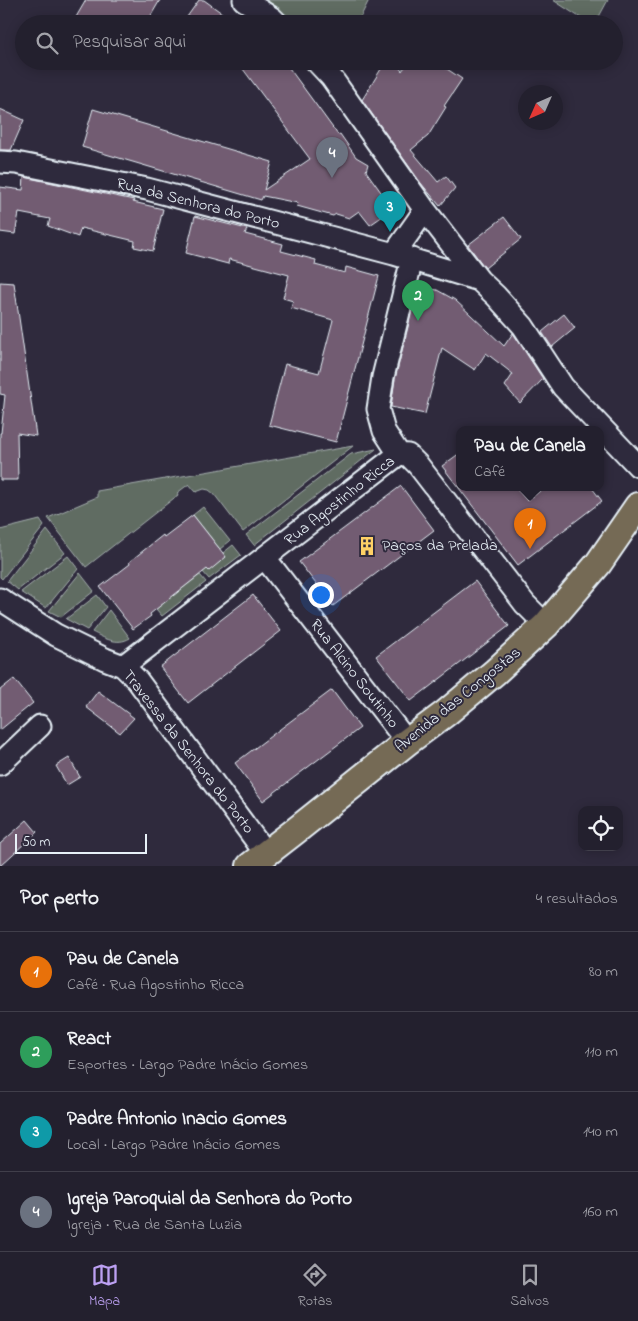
<!DOCTYPE html>
<html lang="pt">
<meta charset="utf-8">
<style>
body{margin:0;font-family:"Indie Flower",sans-serif;background:#2b2836;color:#f1f3f6}
.controls{position:absolute;right:15px;bottom:15px;display:grid;overflow:hidden;border-radius:10px;box-shadow:0 2px 12px #0003}
.controls button{width:45px;height:45px;display:grid;place-items:center;padding:0;border:0;border-bottom:1px solid #403e4a;background:#23202e;color:#f1f3f6;font:25px sans-serif}
.compass{position:absolute;left:518px;top:85px;width:45px;height:45px;border-radius:50%;background:#23202e;box-shadow:0 2px 12px #0003;rotate:225deg}
.scale{position:absolute;left:15px;bottom:12px;width:132px;box-sizing:border-box;padding-left:5px;border:2px solid #e8f1f8;border-top:0;font-size:14px;line-height:18px;white-space:nowrap;color:#e8f1f8;-webkit-text-stroke:4px #2f2a3d;paint-order:stroke}
.you{position:absolute;left:320px;top:594px;width:18px;height:18px;margin:-12px;border:4px solid #fff;border-radius:50%;background:#1a73e8;box-shadow:0 0 0 8px #1a73e833}
.badge{display:grid;place-items:center;width:32px;height:32px;border-radius:50%;background:#bca0f2;color:#fff;font-size:16px;font-weight:700}
.pin{position:absolute;translate:-50% -41px;filter:drop-shadow(0 1px 2px #0008)}
.pin::after{content:'';position:absolute;top:26px;width:18px;height:15px;background:inherit;clip-path:polygon(0 0,100% 0,50% 100%)}
.popup{position:absolute;left:456px;top:426px;width:148px;height:65px;box-sizing:border-box;display:grid;place-content:center;border-radius:10px;background:#23202e;filter:drop-shadow(0 1px 4px #0005);font-size:16px;white-space:nowrap;color:#a3a3aa}
.popup b{font-size:19px;color:#f1f3f6}
.popup::after{content:'';position:absolute;left:50%;top:100%;margin-left:-10px;border:10px solid transparent;border-top-color:#23202e}
.list{margin:0;padding:0;list-style:none}
h2{display:flex;justify-content:space-between;align-items:center;height:65px;margin:0;padding:0 20px;font-size:21px}
h2 small{font-size:16px;font-weight:400;color:#a3a3aa}
.list li{display:grid;grid-template-columns:32px 1fr auto;gap:15px;align-items:center;box-sizing:border-box;height:80px;padding:0 20px;border-top:1px solid #403e4a}
.list b{display:block;font-size:19px;white-space:nowrap}
.list p{margin:0;font-size:16px;white-space:nowrap;color:#a3a3aa}
.list em{font-size:16px;font-style:normal;color:#a3a3aa}
.icon{flex:none;width:28px;height:28px;fill:none;stroke:currentColor;stroke-width:2;stroke-linecap:round;stroke-linejoin:round}
.map{position:relative;flex:none;width:638px;height:866px;overflow:hidden}
.search{position:absolute;background:#23202e;box-shadow:0 2px 12px #0003;left:15px;right:15px;top:15px;height:55px;display:flex;align-items:center;gap:12px;box-sizing:border-box;padding:0 18px;border-radius:28px;color:#a3a3aa;font-size:19px}
.sheet{height:385px;background:#23202e}
nav{display:flex;justify-content:space-around;align-items:center;box-sizing:border-box;height:70px;border-top:1px solid #403e4a;background:#23202e;font-size:14px;color:#a3a3aa}
nav a{display:grid;justify-items:center;gap:2px}
nav .on{color:#bca0f2}
.map>svg:first-child{display:block}
.green{fill:#606c62;stroke:#a4aead}
.building{fill:#725c72;stroke:#e8f1f8}
.lines{fill:none;stroke-linecap:round;stroke-linejoin:round}
.minor-casing{stroke:#e8f1f8;stroke-width:25}
.major-casing{stroke:#e8f1f8;stroke-width:30}
.minor{stroke:#2f2a3d;stroke-width:21}
.major{stroke:#756a55;stroke-width:26}
.labels{text-anchor:middle;dominant-baseline:central;stroke-width:4;stroke-linejoin:round;paint-order:stroke}
.street-label{font-size:16px;fill:#e8f1f8;stroke:#2f2a3d}
.poi-label{font-size:16px;fill:#e8f1f8;stroke:#2f2a3d;text-anchor:start}
</style>
<div class="map">
<svg width="638" height="866" viewBox="0 0 638 866">
<rect width="100%" height="100%" fill="#2f2a3d"/>
<filter id="ink" filterUnits="userSpaceOnUse"><feTurbulence type="fractalNoise" baseFrequency=".02" numOctaves="2"/><feDisplacementMap in="SourceGraphic" scale="10" xChannelSelector="R" yChannelSelector="G"/><feConvolveMatrix kernelMatrix="1 2 1 2 8 2 1 2 1" color-interpolation-filters="sRGB"/></filter>
<g filter="url(#ink)">
<path class="green" d="M256 0H369L357 24H290Z
M553 0H608L595 24H590Z
M353 446 243 532 214 494 209 490 204 489 196 492 189 484 177 493 178 495 86 567 48 518 97 497V491Z
M376 449 254 545 246 535 351 454Z
M203 507 230 541 220 549 193 515Z
M40 520 44 526 2 579 0 577V530Z
M47 530 65 553 18 590 7 581Z
M233 545 241 555 209 579 203 572 207 569 209 570 226 557 223 553Z
M68 556 78 569 46 608 21 592Z
M80 573 94 591 61 617 49 611Z
M200 575 206 582 162 616 156 609Z
M97 595 106 607 87 630 66 619Z
M109 610 130 638C117 646 104 638 92 632Z"/>
<path class="building" d="M86 0H160L146 24H72Z
M199 0H204L237 24H182Z
M237 61H284L338 135 340 134 356 157 368 164 366 171 393 209 370 225 359 211 349 218 336 214 333 216 297 206 298 203 263 196 261 200 82 147 93 109 272 162 264 190 310 159Z
M386 61H394L402 71 409 61H435L462 79 444 106 446 107 428 136 411 150 438 182 446 176 455 188 440 206 420 182 362 100Z
M0 109 24 120 11 150H0Z
M24 177 134 200 133 202 163 209 153 251 134 247 135 241 81 228 78 237 48 226 50 219 19 213 15 234 0 232V187L23 190Z
M195 216 247 229 245 234 283 244 281 251 316 260 315 265 345 273 346 267 379 276 336 442 269 425 285 364 319 373 333 320 291 308 293 301 283 298 289 275 229 259 228 264 186 253Z
M504 217 521 239 485 268 468 245Z
M0 282 14 283 36 436 17 433 18 480H0V433H1L5 395 0 394Z
M418 287 437 290 455 300 504 346 513 333 543 379 520 403 505 386 513 374 486 353 475 370 442 348 425 414 391 407 395 379Z
M564 314 575 328 552 347 542 332Z
M460 453V488H516L527 501 544 488H592L602 501 518 565 442 466Z
M401 486 434 530 333 606 299 562Z
M193 515 226 557 209 571 207 569 150 614 151 616 133 629 100 587 130 564 129 562 163 535 164 537Z
M475 581 509 626 411 701 376 656Z
M253 595 281 631 188 703 160 667Z
M14 679 33 703 0 730V690Z
M332 690 360 728 263 801 235 763Z
M98 691 134 718 120 733 86 707Z
M69 758 80 777 67 785 56 766Z
M27 820 37 832 0 866V844Z"/>
<g class="lines">
<g class="minor-casing">
<path id="minor" d="M244 0 272 18 278 24
M316 61 331 77 425 210 479 280 496 296 523 326 563 387 638 466
M0 162 16 163 147 189 394 254 479 280
M394 254 425 210
M399 454 384 431 378 409 383 377 412 259
M265 558 407 742
M0 599 56 635 105 659 123 666 138 681 266 854
M123 666 399 454 408 455 418 465 525 604 546 625
M0 764 40 726"/>
</g>
<g class="major-casing">
<path id="major" d="M250 866 294 832 407 742 446 713 495 672 546 625 598 564 638 506"/>
</g>
<use href="#minor" class="minor"/>
<use href="#major" class="major"/>
</g>
</g>
<defs>
<g id="building-bare" transform="scale(1.5)"><path d="M-4-6H4V6H1V3H-1V6H-4ZM-2.5-4.3h1.7v1.8h-1.7ZM.8-4.3h1.7v1.8H.8ZM-2.5-1h1.7V.8h-1.7ZM.8-1h1.7V.8H.8Z" fill="#ffd166" stroke="#2f2a3d" stroke-width="2.5" paint-order="stroke"/></g>
</defs>
<g fill-rule="evenodd">
<use href="#building-bare" x="367" y="546"/>
</g>
<g class="labels">
<g class="street-label">
<text transform="translate(198 204) rotate(14)">Rua da Senhora do Porto</text>
<text transform="translate(340 501) rotate(-38)">Rua Agostinho Ricca</text>
<text transform="translate(354 674) rotate(52)">Rua Alcino Soutinho</text>
<text transform="translate(458 700) rotate(-39)">Avenida das Congostas</text>
<text transform="translate(188 752) rotate(52)">Travessa da Senhora do Porto</text>
</g>
<g class="poi-label">
<text x="382" y="546">Paços da Prelada</text>
</g>
</g>
</svg>
<div class="controls">
<button><svg class="icon" aria-label="locate" viewBox="0 0 24 24"><circle cx="12" cy="12" r="6"/><path d="M12 2v4M12 18v4M2 12h4M18 12h4"/></svg></button>
</div>
<svg class="compass" viewBox="-18 -18 36 36"><path d="M0-13l5 13h-10z" fill="#e53935"/><path d="M0 13l5-13h-10z" fill="#a3a3aa"/></svg>
<div class="scale">50 m</div>
<div class="you"></div>
<div class="pin badge" style="left:530px;top:549px;background:#e8710a">1</div>
<div class="popup"><b>Pau de Canela</b>Café</div>
<div class="pin badge" style="left:418px;top:321px;background:#2e9e5b">2</div>
<div class="pin badge" style="left:390px;top:232px;background:#0f9aa8">3</div>
<div class="pin badge" style="left:332px;top:178px;background:#6b7280">4</div>
<div class="search"><svg class="icon" aria-label="search" viewBox="0 0 24 24"><circle cx="10" cy="10" r="6"/><path d="M15 15l6 6"/></svg>Pesquisar aqui</div>
</div>
<section class="sheet">
<h2>Por perto<small>4 resultados</small></h2>
<ul class="list">
<li><span class="badge" style="background:#e8710a">1</span><div><b>Pau de Canela</b><p>Café · Rua Agostinho Ricca</p></div><em>80 m</em></li>
<li><span class="badge" style="background:#2e9e5b">2</span><div><b>React</b><p>Esportes · Largo Padre Inácio Gomes</p></div><em>110 m</em></li>
<li><span class="badge" style="background:#0f9aa8">3</span><div><b>Padre Antonio Inacio Gomes</b><p>Local · Largo Padre Inácio Gomes</p></div><em>140 m</em></li>
<li><span class="badge" style="background:#6b7280">4</span><div><b>Igreja Paroquial da Senhora do Porto</b><p>Igreja · Rua de Santa Luzia</p></div><em>160 m</em></li>
</ul>
</section>
<nav>
<a class="on"><svg class="icon" aria-label="map" viewBox="0 0 24 24"><path d="M3 6l6-2 6 2 6-2v14l-6 2-6-2-6 2zM9 4v14M15 6v14"/></svg>Mapa</a>
<a><svg class="icon" aria-label="directions" viewBox="0 0 24 24"><path d="M12 3l9 9-9 9-9-9zM9 14v-3h6M13 9l2 2-2 2"/></svg>Rotas</a>
<a><svg class="icon" aria-label="saved" viewBox="0 0 24 24"><path d="M7 4h10v16l-5-4-5 4z"/></svg>Salvos</a>
</nav>
